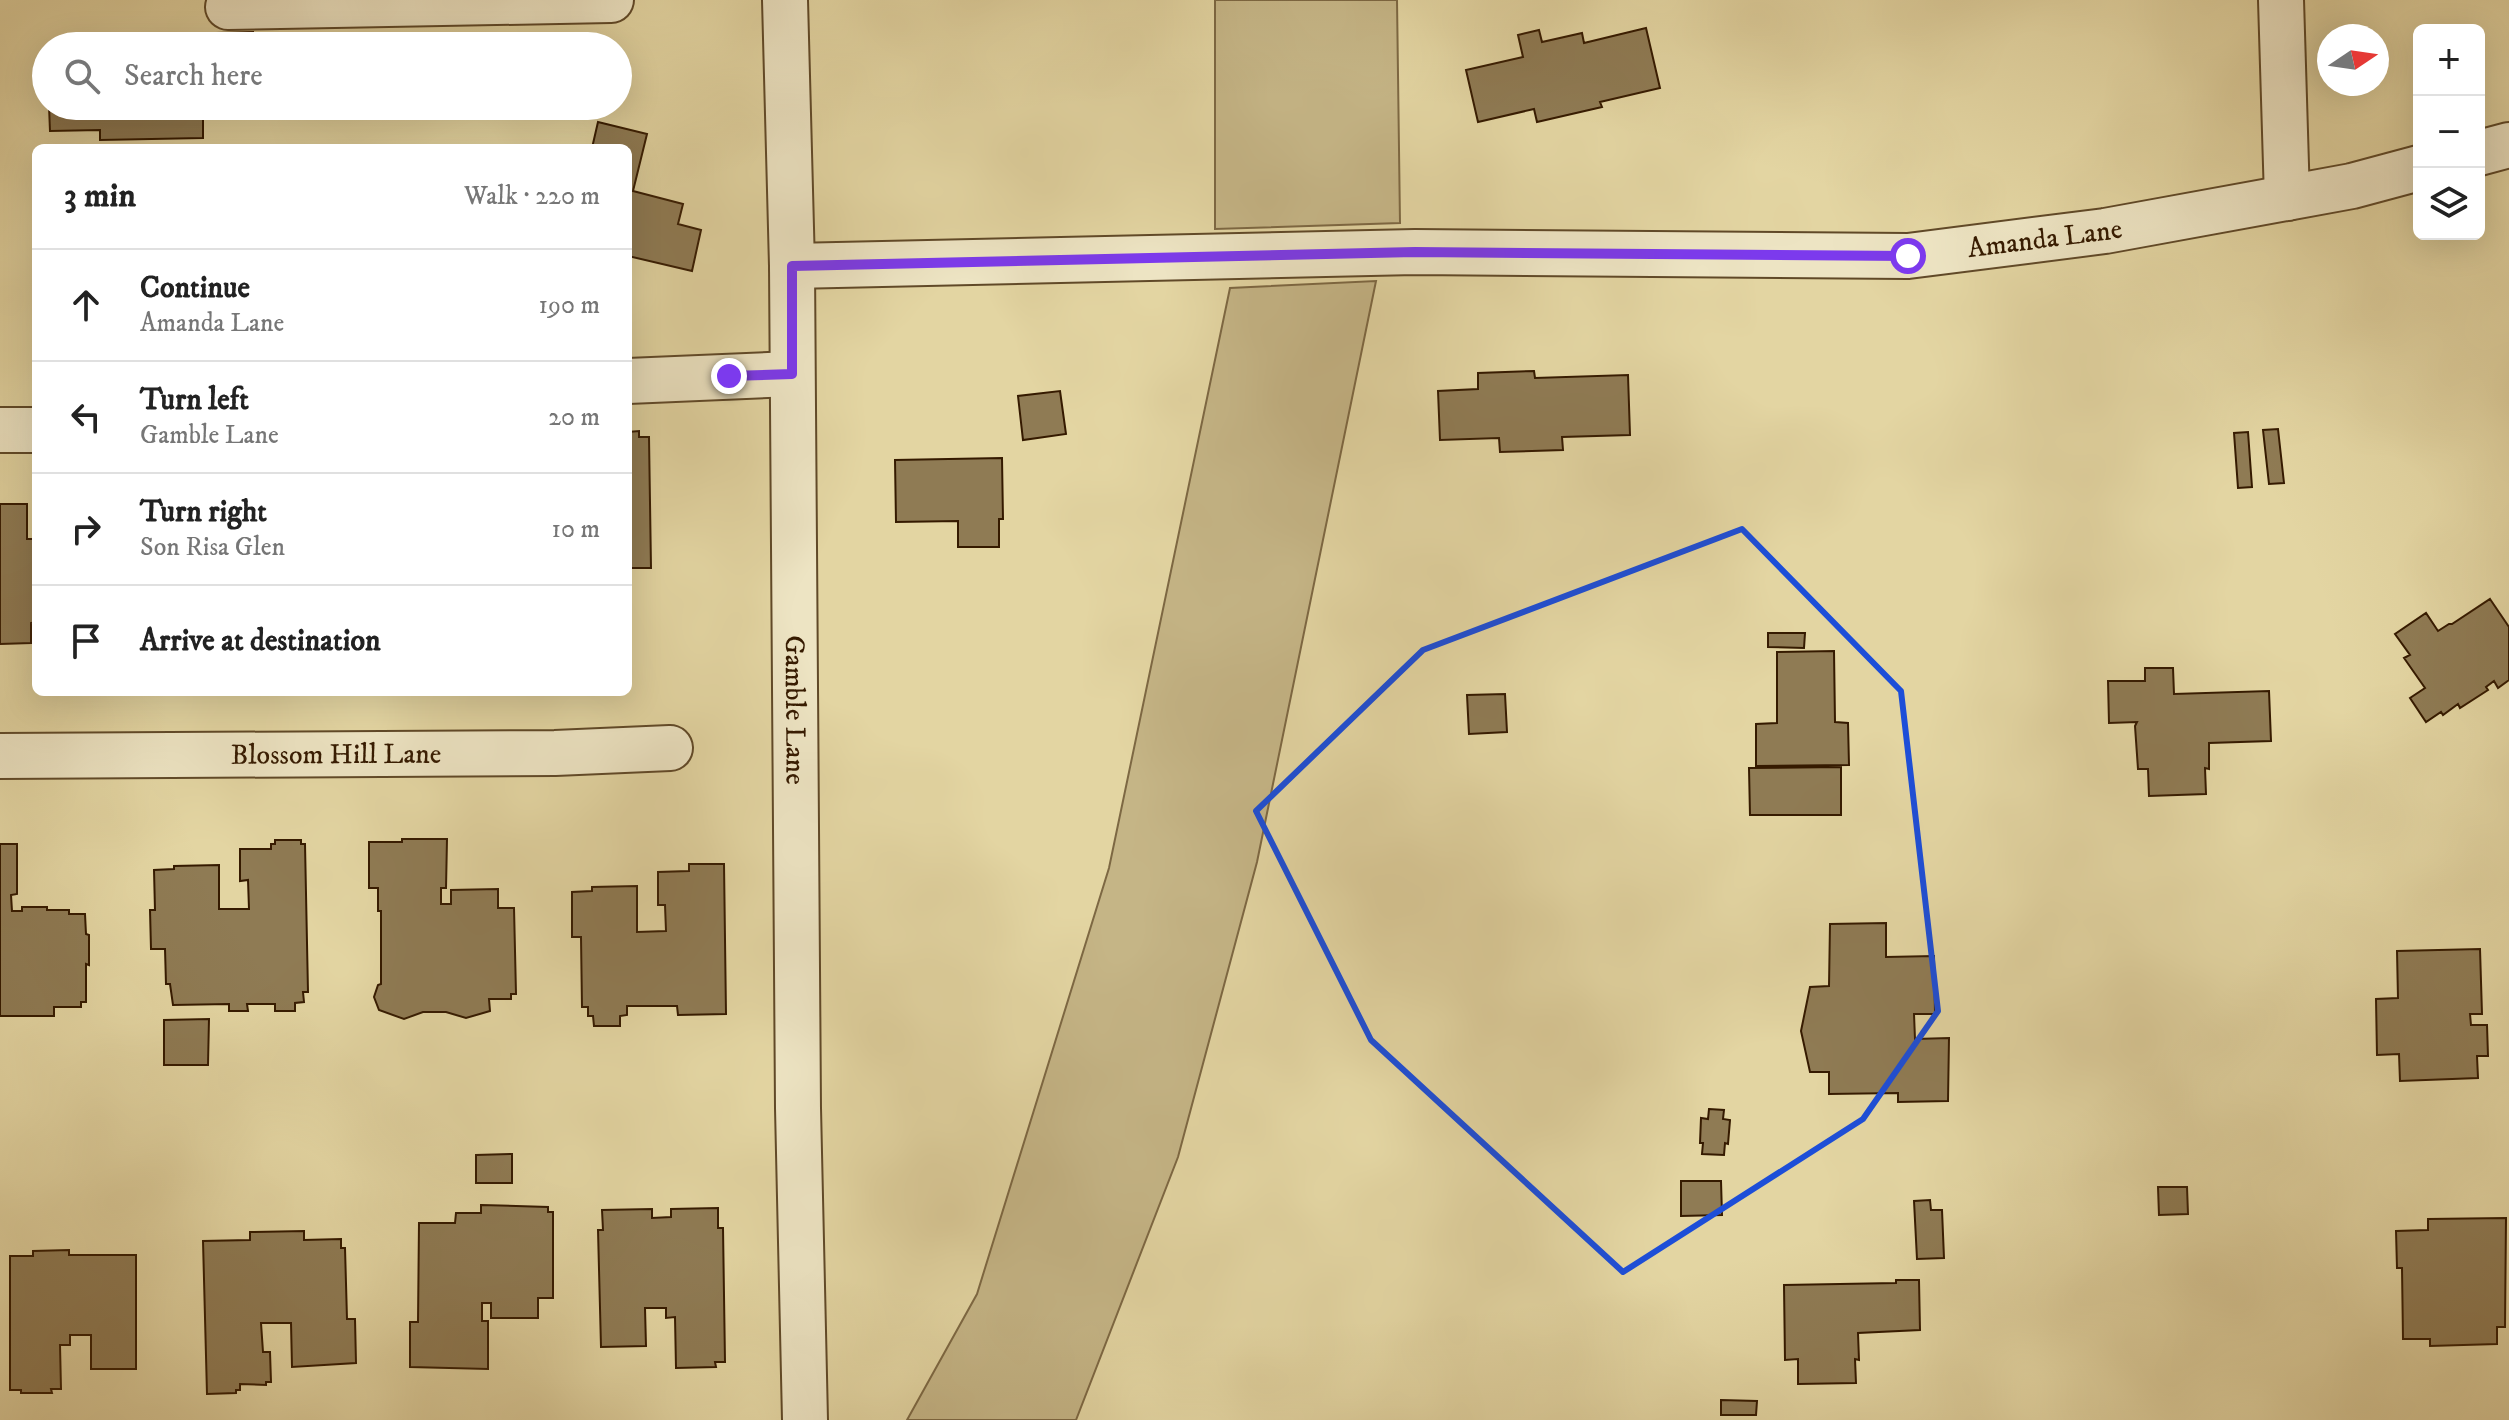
<!DOCTYPE html>
<meta charset="utf-8">
<style>
body{margin:0;font-family:"IM FELL DW Pica",serif;background:#f2f2f2;color:#222}
.controls{position:absolute;right:24px;top:24px;display:grid;overflow:hidden;border-radius:12px;box-shadow:0 8px 32px #0002}
.controls button{width:72px;height:72px;display:grid;place-items:center;padding:0;border:0;border-bottom:2px solid #e0e0e0;background:#fff;color:#222;font:40px sans-serif}
.compass{position:absolute;left:2317px;top:24px;width:72px;height:72px;border-radius:50%;background:#fff;box-shadow:0 8px 32px #0002;rotate:77deg}
.stop{position:absolute;width:24px;height:24px;margin:-18px;border:6px solid #7c3aed;border-radius:50%;background:#fff}
.stop.end{background:#7c3aed;border-color:#fff;box-shadow:0 2px 8px #0008}
.list{margin:0;padding:0;list-style:none}
h2{display:flex;justify-content:space-between;align-items:center;height:104px;margin:0;padding:0 32px;font-size:34px}
h2 small{font-size:26px;font-weight:400;color:#767676}
.list li{display:grid;grid-template-columns:52px 1fr auto;gap:24px;align-items:center;box-sizing:border-box;height:112px;padding:0 32px;border-top:2px solid #e0e0e0}
.list b{display:block;font-size:30px;white-space:nowrap}
.list p{margin:0;font-size:26px;white-space:nowrap;color:#767676}
.list em{font-size:26px;font-style:normal;color:#767676}
.icon{flex:none;width:44px;height:44px;fill:none;stroke:currentColor;stroke-width:2;stroke-linecap:round;stroke-linejoin:round}
.map{position:relative;flex:none;width:2509px;height:1420px;overflow:hidden}
.search{position:absolute;background:#fff;box-shadow:0 8px 32px #0002;left:32px;top:32px;width:600px;height:88px;display:flex;align-items:center;gap:20px;box-sizing:border-box;padding:0 28px;border-radius:44px;color:#767676;font-size:30px}
.panel{position:absolute;background:#fff;box-shadow:0 8px 32px #0002;left:32px;top:144px;width:600px;height:552px;border-radius:12px}
.map>svg:first-child{display:block}
.green{fill:#c5b586;stroke:#7d6843;stroke-width:2}
.building{fill:#8f7b54;stroke:#351a00;stroke-width:2}
.lines{fill:none;stroke-linecap:round;stroke-linejoin:round}
.minor-casing{stroke:#604928;stroke-width:48}
.minor{stroke:#ede4c3;stroke-width:44}
.route{stroke:#7c3aed;stroke-width:10}
.marked{fill:none;stroke:#1d4ed8;stroke-width:6;stroke-linejoin:round}
.labels{text-anchor:middle;dominant-baseline:central;stroke-width:8;stroke-linejoin:round;paint-order:stroke}
.street-label{font-size:28px;fill:#351a00;stroke:#ede4c3}
</style>
<div class="map">
<svg width="2509" height="1420" viewBox="0 0 2509 1420">
<rect width="100%" height="100%" fill="#e3d5a2"/>
<filter id="stains"><feTurbulence type="fractalNoise" baseFrequency=".0025" numOctaves="4"/><feColorMatrix values="0 0 0 0 .2 0 0 0 0 .09 0 0 0 0 .02 0 0 0 .5 -.17"/></filter>
<radialGradient id="worn" r=".72"><stop offset=".6" stop-color="#630" stop-opacity="0"/><stop offset="1" stop-color="#630" stop-opacity=".3"/></radialGradient>
<path class="green" d="M1215 0H1397L1400 223 1215 229Z
M1376 281 1257 862 1178 1157 1076 1420H907L977 1294 1109 868 1230 288Z"/>
<path class="building" d="M1646 28 1660 88 1600 102 1602 107 1537 122 1534 109 1478 122 1466 70 1523 57 1518 35 1539 30 1542 42 1582 33 1584 43Z
M253 32V46H180L179 34Z
M49 106H203V138L100 140V130L50 131Z
M598 122 647 134 633 191 683 204 678 224 701 230 692 271 628 256V148H592Z
M1534 371 1535 378 1628 375 1630 435 1562 437 1563 450 1500 452 1499 438 1440 440 1438 391 1478 389V373Z
M1060 391 1066 434 1023 440 1018 396Z
M2278 429 2284 483 2269 484 2263 430Z
M639 431V437H649L651 568H630V573H628V432Z
M2248 432 2252 487 2238 488 2234 433Z
M1002 458 1003 519H999V547H958V521L896 522 895 460Z
M0 504H27V539H36V622L31 623V643L0 644Z
M2490 599 2509 627V680L2498 688 2494 681 2486 687 2488 690 2460 708 2458 704 2443 715 2441 712 2426 722 2410 698 2425 688 2404 658 2410 655 2395 634 2426 613 2438 631 2449 624H2452Z
M1768 633H1805L1804 648 1768 647Z
M1834 651 1835 722 1848 723 1849 765 1756 766V724L1777 723V652Z
M2145 668H2173L2174 694 2269 691 2271 741 2209 743V769L2205 768 2206 794 2149 796 2148 769H2138L2135 726 2137 722 2109 723 2108 681H2145Z
M1505 694 1507 732 1469 734 1467 695Z
M1841 767V815H1750L1749 768Z
M402 839H447L446 888H441V904H451V890L498 889V908H514L516 994H511V999H489L490 1011 466 1018 446 1012H423L404 1019 379 1010 374 997 378 985 381 984V911H378V888H369V842H402Z
M275 840H301V844H305L308 992H303L304 1002 295 1003V1011H275V1004H247L248 1011H229V1004L173 1005 170 984H166L165 949H151L150 910H155L154 870 174 869V866L219 865V909H249L248 880 240 881V849H271V844H275Z
M0 844H17V894L11 895 12 911H22V907H47V910H69V914H85L86 934 89 935V965L86 964V1002H81V1007H54V1016H0Z
M689 864H724L726 1014 678 1015 677 1006H627V1015L620 1016V1026H594L593 1016H588V1007H582L581 937H572V892L592 891V887L637 886V932L666 931 665 905H658V872L689 871Z
M1886 923V957L1934 956 1935 1014H1914L1915 1039 1949 1038 1948 1101 1898 1102V1093L1829 1094V1072H1810L1801 1031 1810 987 1829 986 1830 924Z
M2480 949 2482 1014H2470L2471 1025H2487L2488 1056H2477L2478 1078 2400 1081 2399 1054 2377 1055 2376 999 2398 998 2397 951Z
M209 1019 208 1065H164V1020Z
M1709 1109 1724 1110 1723 1119 1730 1120 1728 1144 1725 1143 1724 1155 1702 1154 1703 1143H1700L1701 1118 1708 1119Z
M512 1154V1183H476V1155Z
M1681 1181H1721L1722 1215 1681 1216Z
M2158 1187H2187L2188 1214 2159 1215Z
M1930 1200 1931 1210H1942L1944 1258 1917 1259 1914 1201Z
M481 1205 548 1207V1212H553V1298H538V1318H491V1303H482V1321H488V1369L410 1367V1322H418L419 1223H455L456 1213H481Z
M718 1208V1228H723L725 1362H715L716 1367 676 1368 675 1317 666 1318V1308H645L646 1346 601 1347 598 1230H603L602 1210 652 1209V1218L671 1217V1209Z
M2506 1218 2505 1327H2497V1344L2430 1346V1339H2403L2402 1268H2397L2396 1231 2428 1230V1219Z
M304 1231V1240L341 1239V1248H345L347 1319H355L356 1363 292 1367 291 1323H261L263 1352H270L271 1382H266V1385L240 1384V1390H236V1393L207 1394 203 1241 250 1240V1232Z
M69 1250V1255H136V1369H91V1335H70V1345H60L61 1389H51L52 1393H21V1390H10V1256H33V1251Z
M1896 1280H1919L1920 1330 1858 1333 1859 1360 1855 1359 1856 1383 1798 1384V1359L1785 1360 1784 1285 1896 1283Z
M1721 1400 1757 1401 1756 1415H1721Z"/>
<g class="lines">
<g class="minor-casing">
<g id="minor">
<path id="s1" d="M785 0 792 266 798 1108 805 1420"/>
<path d="M2281 0 2287 198"/>
<path d="M228 7 611 0"/>
<path d="M2479 153 2509 145"/>
<path id="s2" d="M792 266 1415 252 1908 256 2105 231 2352 186 2419 168"/>
<path d="M628 381 792 374"/>
<path d="M0 430H36"/>
<path id="s3" d="M0 756 555 753 670 748"/>
</g>
</g>
<use href="#minor" class="minor"/>
</g>
<g class="lines">
<path class="route" d="M729 376 792 374V266L1415 252 1908 256"/>
</g>
<path class="marked" d="M1742 529 1901 691 1938 1011 1863 1119 1623 1272 1371 1040 1256 811 1423 650Z"/>
<g class="labels">
<g class="street-label">
<text stroke="none"><textPath href="#s2" startOffset="1254">Amanda Lane</textPath></text>
<text stroke="none"><textPath href="#s1" startOffset="710">Gamble Lane</textPath></text>
<text stroke="none"><textPath href="#s3" startOffset="336">Blossom Hill Lane</textPath></text>
</g>
</g>
<rect width="100%" height="100%" filter="url(#stains)"/>
<rect width="100%" height="100%" fill="url(#worn)"/>
</svg>
<div class="controls">
<button>+</button>
<button>−</button>
<button><svg class="icon" aria-label="layers" viewBox="0 0 24 24"><path d="M12 4l9 5-9 5-9-5zM3 14l9 5 9-5"/></svg></button>
</div>
<svg class="compass" viewBox="-18 -18 36 36"><path d="M0-13l5 13h-10z" fill="#e53935"/><path d="M0 13l5-13h-10z" fill="#767676"/></svg>
<div class="stop" style="left:1908px;top:256px"></div>
<div class="stop end" style="left:729px;top:376px"></div>
<div class="search"><svg class="icon" aria-label="search" viewBox="0 0 24 24"><circle cx="10" cy="10" r="6"/><path d="M15 15l6 6"/></svg>Search here</div>
<section class="panel">
<h2>3 min<small>Walk · 220 m</small></h2>
<ul class="list">
<li><svg class="icon" aria-label="ahead" viewBox="0 0 24 24"><path d="M12 20V5M6 11l6-6 6 6"/></svg><div><b>Continue</b><p>Amanda Lane</p></div><em>190 m</em></li>
<li><svg class="icon" aria-label="left" viewBox="0 0 24 24"><path d="M17 20v-9H6M10 6l-5 5 5 5"/></svg><div><b>Turn left</b><p>Gamble Lane</p></div><em>20 m</em></li>
<li><svg class="icon" aria-label="right" viewBox="0 0 24 24"><path d="M7 20v-9h11M14 6l5 5-5 5"/></svg><div><b>Turn right</b><p>Son Risa Glen</p></div><em>10 m</em></li>
<li><svg class="icon" aria-label="arrive" viewBox="0 0 24 24"><path d="M6 21V4h12l-3 4 3 4H6"/></svg><div><b>Arrive at destination</b></div></li>
</ul>
</section>
</div>
